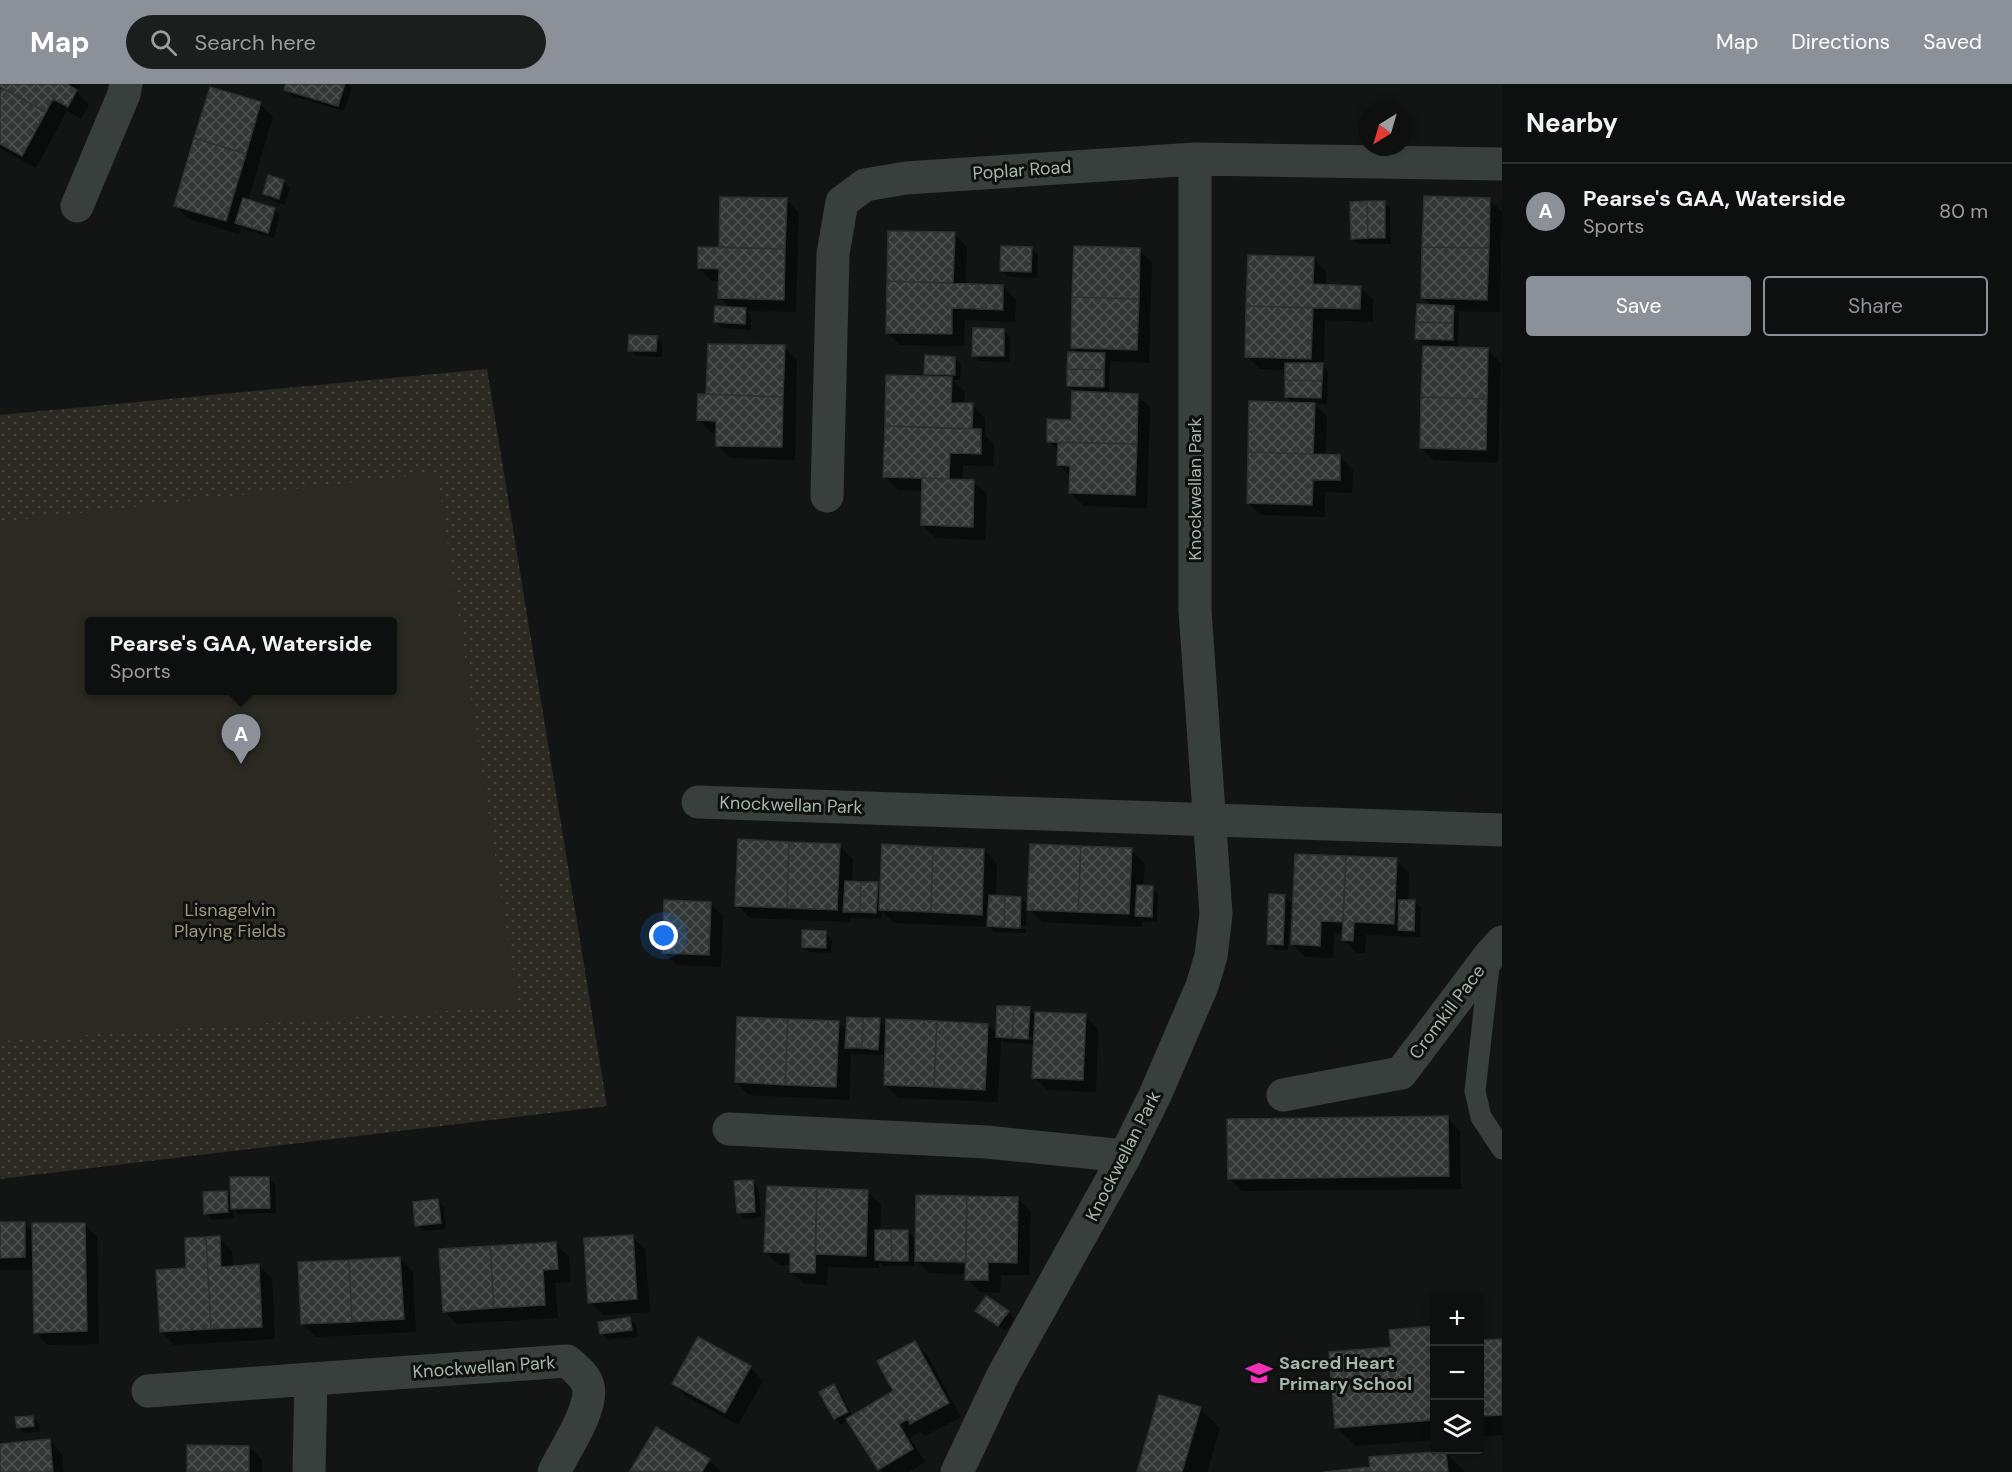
<!DOCTYPE html>
<meta charset="utf-8">
<style>
body{margin:0;font-family:"DM Sans",sans-serif;background:#1c1e1e;color:#f1f3f6}
.controls{position:absolute;right:18px;bottom:18px;display:grid;overflow:hidden;border-radius:6px;box-shadow:0 3px 9px #0003}
.controls button{width:54px;height:54px;display:grid;place-items:center;padding:0;border:0;border-bottom:2px solid #2e3030;background:#0e1010;color:#f1f3f6;font:30px sans-serif}
.compass{position:absolute;left:1358px;top:18px;width:54px;height:54px;border-radius:50%;background:#0e1010;box-shadow:0 3px 9px #0003;rotate:217deg}
.you{position:absolute;left:664px;top:852px;width:21px;height:21px;margin:-15px;border:4px solid #fff;border-radius:50%;background:#1a73e8;box-shadow:0 0 0 9px #1a73e833}
.badge{display:grid;place-items:center;width:39px;height:39px;border-radius:50%;background:#8c9099;color:#fff;font-size:20px;font-weight:700}
.pin{position:absolute;translate:-50% -50px;filter:drop-shadow(0 2px 3px #0008)}
.pin::after{content:'';position:absolute;top:32px;width:21px;height:18px;background:inherit;clip-path:polygon(0 0,100% 0,50% 100%)}
.popup{position:absolute;left:85px;top:533px;width:312px;height:78px;box-sizing:border-box;display:grid;place-content:center;border-radius:6px;background:#0e1010;filter:drop-shadow(0 2px 4px #0005);font-size:20px;white-space:nowrap;color:#9b9d9f}
.popup b{font-size:22px;color:#f1f3f6}
.popup::after{content:'';position:absolute;left:50%;top:100%;margin-left:-12px;border:12px solid transparent;border-top-color:#0e1010}
.list{margin:0;padding:0;list-style:none}
h2{display:flex;justify-content:space-between;align-items:center;height:78px;margin:0;padding:0 24px;font-size:26px}
h2 small{font-size:20px;font-weight:400;color:#9b9d9f}
.list li{display:grid;grid-template-columns:39px 1fr auto;gap:18px;align-items:center;box-sizing:border-box;height:96px;padding:0 24px;border-top:2px solid #2e3030}
.list b{display:block;font-size:22px;white-space:nowrap}
.list p{margin:0;font-size:20px;white-space:nowrap;color:#9b9d9f}
.list em{font-size:20px;font-style:normal;color:#9b9d9f}
.actions{display:flex;gap:12px;padding:18px 24px}
.actions a{flex:1;padding:14px 0;border:2px solid #8c9099;border-radius:6px;text-align:center;font-size:21px;color:#8c9099}
.actions .main{background:#8c9099;color:#fff}
.icon{flex:none;width:33px;height:33px;fill:none;stroke:currentColor;stroke-width:2;stroke-linecap:round;stroke-linejoin:round}
.map{position:relative;flex:none;width:1502px;height:1388px;overflow:hidden}
header{display:flex;align-items:center;gap:36px;box-sizing:border-box;height:84px;padding:0 30px;background:#8c9099;color:#fff}
header strong{font-size:28px}
nav{display:flex;gap:33px;margin-inline-start:auto;font-size:21px}
.search{width:420px;height:54px;background:#1c1e1e;display:flex;align-items:center;gap:15px;box-sizing:border-box;padding:0 21px;border-radius:33px;color:#9b9d9f;font-size:22px}
main{display:flex}
aside{flex:1;background:#0e1010}
.map>svg:first-child{display:block}
.park{fill:url(#park-dots);fill-rule:evenodd}
.pitch{fill:#2a2922;fill-rule:evenodd}
.shadow{fill:#0007;fill-rule:evenodd}
.building{fill:url(#building-cross-hatch);stroke:#2d3130;stroke-width:1.5}
.lines{fill:none;stroke-linecap:round;stroke-linejoin:round}
.lane{stroke:#393f3c;stroke-width:21}
.street{stroke:#393f3c;stroke-width:33}
.labels{text-anchor:middle;dominant-baseline:central;stroke-width:6;stroke-linejoin:round;paint-order:stroke}
.street-label{font-size:18px;fill:#a5b6ab;stroke:#0f1010}
.park-label{font-size:18px;fill:#a1967c;stroke:#0f1010}
.poi-label{font-size:18px;font-weight:bold;fill:#a5b6ab;stroke:#0f1010;text-anchor:start}
</style>
<header>
<strong>Map</strong>
<div class="search"><svg class="icon" aria-label="search" viewBox="0 0 24 24"><circle cx="10" cy="10" r="6"/><path d="M15 15l6 6"/></svg>Search here</div>
<nav><a>Map</a><a>Directions</a><a>Saved</a></nav>
</header>
<main>
<div class="map">
<svg width="1502" height="1388" viewBox="0 0 1502 1388">
<defs>
<pattern id="park-dots" width="8" height="8" patternUnits="userSpaceOnUse" patternTransform="scale(1.5)"><rect width="8" height="8" fill="#2a2922"/><path d="M2 2h.1M6 6h.1" fill="none" stroke="#46463f" stroke-width="1.8" stroke-linecap="round"/></pattern>
<pattern id="building-cross-hatch" width="8" height="8" patternUnits="userSpaceOnUse" patternTransform="scale(1.5)"><rect width="8" height="8" fill="#333735"/><path d="M0 0l8 8M0 8l8-8" fill="none" stroke="#4e5250"/></pattern>
</defs>
<rect width="100%" height="100%" fill="#131515"/>
<path class="park" d="M487 285 607 1022 0 1095V331ZM89 538H392V606H89Z"/>
<path class="pitch" d="M437 389 518 922 0 957V438ZM89 538H392V606H89Z"/>
<path class="shadow" d="M0 0H81L77 8 89 21 81 35 67 27 36 84 0 64 2 7Z
M288 0H348L352 4 344 27 292 12 286 5Z
M260 20 273 33 248 117 274 125 280 131 274 154 243 145 241 142 239 150 189 135 176 122Z
M269 93 284 98 290 104 285 121 271 116 264 110Z
M722 114 786 116 799 129 796 228 747 227 751 232V246L722 244 715 238 730 224 719 213 720 197H712L699 184 720 165Z
M1489 115 1502 128 1500 228 1456 227 1459 229 1458 265 1488 266 1501 279 1498 379 1434 376 1421 363 1424 261 1417 254 1432 222 1423 213Z
M1384 118 1390 124 1391 160H1359L1352 154Z
M890 148 954 150 967 163 966 201 1003 202 1016 216 1015 238 965 236 964 262 900 261 887 248Z
M1031 164 1038 171 1037 194 1008 193 1001 186Z
M1139 166 1152 179 1149 279 1110 277 1109 310 1137 311 1150 324 1147 424 1084 422 1071 409V393L1059 381V368L1048 357 1072 337 1076 309 1068 302 1079 270 1073 263Z
M1249 172 1313 174 1326 187V202L1360 203 1373 216V238L1325 236 1324 283 1328 287 1327 320 1313 319 1327 333 1326 372H1340L1353 386 1352 409 1325 408V433L1261 431 1248 418 1250 319 1294 320 1286 312 1287 286 1260 285 1247 272Z
M1004 247 1010 253 1009 278 980 277 973 271Z
M656 253 662 259V273L636 272 630 266Z
M709 261 784 263 797 276 795 376 730 374 717 361 718 349H712L699 336 708 312Z
M955 274 961 280 960 296H953L965 308 964 321H972L985 334V351L994 360 993 382 963 381 962 397H973L987 410 985 456 936 454 922 441 923 407 898 406 885 393 931 294 926 289Z
M839 762 853 775 852 799 877 800 882 804 984 766 997 780 996 813 1021 814 1029 823 1131 766 1145 779 1143 803 1152 804 1158 810 1157 838H1142V843L1042 838 1027 823 1026 842 994 841V844L1026 845V849L995 848 990 843 894 839 882 827V835L850 834V838L750 834 737 821Z
M1396 776 1409 789 1408 818H1415L1421 824 1420 853 1366 851 1365 869H1357L1344 856V850L1334 849 1333 874 1306 873 1292 860Z
M1284 812 1291 819 1288 866H1275L1268 859Z
M710 819 723 832 721 883 677 881 663 868Z
M826 849 832 855 831 869 810 868 803 862Z
M1029 925 1036 932H1085L1098 945 1096 1008 1047 1006 1034 993 1035 960 1004 958 1001 955 998 1018 898 1014 885 1000 886 971 853 970 851 968 849 1016 749 1011 736 998 839 939 848 947 879 936 887 944 988 941 998 951ZM1002 952 1036 953V956L1002 955Z
M1447 1033 1460 1047 1461 1105 1242 1107 1229 1094Z
M268 1094 275 1101 276 1129 239 1130 233 1125 234 1134 212 1136 205 1129 227 1109 233 1115Z
M752 1097 758 1104 761 1133 745 1135 738 1128Z
M868 1108 881 1121 880 1147H907L914 1154V1166L1017 1114 1031 1127 1029 1191H1001L1000 1209 980 1208 967 1195V1190L929 1189 914 1174V1182H883L879 1178V1184L828 1183 827 1201 804 1200 791 1187 792 1181H779L766 1168ZM927 1176 973 1177V1180L927 1179Z
M438 1117 444 1123 446 1145 423 1147 417 1141Z
M0 1136 3 1140 24 1139 34 1149 84 1140 97 1153 99 1260 48 1261 35 1248 34 1186H0Z
M632 1152 645 1165 650 1228 603 1231 590 1218Z
M219 1154 232 1167 233 1183 259 1182 272 1195 275 1255 174 1261 161 1248 188 1186Z
M555 1160 569 1173 570 1198 555 1199 558 1234 457 1240 444 1227Z
M400 1175 413 1188 416 1248 316 1253 303 1240Z
M977 1227 1008 1228 1014 1234 1005 1247Z
M630 1234 636 1241 638 1252 608 1256 601 1249Z
M1434 1244V1356L1356 1362 1336 1343 1393 1265 1391 1247Z
M1502 1256V1351L1480 1353V1258Z
M915 1259 928 1272 961 1333 925 1352 921 1348 910 1354 925 1378 909 1388H882L849 1336 841 1341 835 1334 833 1302 840 1308 853 1333 895 1308Z
M750 1284 763 1297 738 1341 687 1313 673 1300Z
M1200 1325 1220 1344 1207 1388H1138Z
M32 1333 39 1340 40 1348 24 1349 18 1343Z
M656 1345 709 1376 721 1388H631Z
M49 1356 62 1370 64 1388H0V1357L4 1361Z
M249 1363 262 1376V1388H188Z
M1445 1368 1465 1388H1331L1371 1384Z"/>
<path class="building" d="M0 0H67L77 6 68 23 53 15 46 28 0 3Z
M286 0H345L338 22 284 6Z
M210 3 261 18 246 70 194 54Z
M2 4 46 28 22 72 0 60V7Z
M194 54 246 70 226 137 174 122Z
M268 91 284 96 279 115 263 110Z
M1424 112 1490 114 1489 164 1422 163Z
M720 113 787 114 785 165 719 163Z
M243 114 275 124 268 149 235 139Z
M1367 117H1385V154H1368Z
M1367 117 1368 154 1351 155 1350 118Z
M888 147 955 148 953 199 887 197Z
M1001 162 1032 163 1031 188 1000 187Z
M1074 162 1140 164 1139 215 1072 213Z
M698 163 785 165 784 216 718 214 719 185 698 184Z
M1422 163 1489 164 1487 216 1421 214Z
M1248 171 1314 173 1313 200 1361 202 1360 225 1246 222Z
M887 197 1003 201V226L952 224V250L886 249Z
M1072 213 1139 215 1137 266 1071 264Z
M1417 220 1454 222 1453 239 1416 238Z
M715 222 746 224 745 240 714 238Z
M1246 222 1313 224 1311 275 1245 273Z
M1416 238 1453 239V256L1415 255Z
M973 244 1004 245V272H972Z
M629 251 657 252 656 267H628Z
M708 260 785 261 783 313 706 310Z
M1423 262 1488 264 1487 315 1421 313Z
M1068 268 1105 269 1104 286 1067 285Z
M925 271 955 273V291L924 290Z
M1285 279H1323L1322 297 1285 296Z
M1067 285 1104 286V303L1067 302Z
M886 291 952 293 951 319H973L972 345 885 342Z
M1285 296 1322 297 1321 314 1285 313Z
M1072 307 1138 310 1137 360 1047 358V335L1071 336Z
M698 310 783 313 782 363 716 362V337L697 336Z
M1421 313 1487 315 1486 366 1420 364Z
M1249 317 1315 319 1313 370 1248 368Z
M885 342 981 345V370L950 369 949 395 883 393Z
M1058 358 1137 360 1135 411 1069 409 1070 382 1057 381Z
M1248 368 1340 371V396H1313L1312 421 1247 419Z
M922 394 974 396 973 443 921 441Z
M738 755 789 758 787 824 735 822Z
M789 758 840 760 837 826 787 824Z
M882 760 933 763 931 828 879 826Z
M1030 760 1081 762 1078 828 1027 826Z
M1081 762 1132 764 1129 830 1078 828Z
M933 763 984 765 982 831 931 828Z
M1295 770 1346 772 1343 838 1321 837 1320 862 1291 860Z
M1346 772 1397 774 1394 840 1354 838 1353 857 1342 856Z
M845 797 861 798 860 828H843Z
M861 798H878L876 829 860 828Z
M1137 801 1153 802 1152 833 1135 832Z
M1269 810 1285 811 1283 861 1267 860Z
M989 811 1005 812 1004 843 987 842Z
M1005 812 1021 813 1020 844 1004 843Z
M664 816 711 818 709 871 662 869Z
M1399 816H1415L1414 847 1398 846Z
M802 846 826 847V864L802 863Z
M997 922H1014L1012 954 996 953Z
M1014 922 1030 923 1028 955 1012 954Z
M1035 928 1086 930 1083 996 1032 994Z
M737 933 788 935 785 1001 735 998Z
M847 933 863 934 862 964H845Z
M863 934H880L878 966 862 964Z
M788 935 839 937 836 1003 785 1001Z
M886 935 937 937 934 1003 884 1001Z
M937 937 988 940 985 1006 934 1003Z
M1448 1032 1449 1092 1228 1095 1227 1035Z
M230 1093H269L270 1124 231 1125Z
M753 1096 755 1128 737 1129 734 1097Z
M767 1102 817 1104 815 1189 790 1188V1169L764 1168Z
M817 1104 868 1106 866 1172 815 1170Z
M227 1107 228 1128 204 1130 203 1108Z
M916 1111 967 1112 966 1178 915 1177Z
M967 1112 1018 1113 1017 1179 988 1178V1196H965Z
M438 1115 441 1139 415 1142 413 1118Z
M0 1138H25V1173L0 1174Z
M32 1139H85L87 1247 34 1249Z
M875 1146H891L892 1177 875 1176Z
M891 1146H908V1177H892Z
M633 1151 637 1215 588 1219 584 1154Z
M220 1152 221 1183 259 1180 262 1243 211 1245 206 1153Z
M206 1153 211 1245 160 1248 156 1186 186 1184 185 1154Z
M556 1158 558 1185 543 1186 545 1221 494 1224 490 1162Z
M490 1162 494 1224 443 1228 439 1165Z
M400 1173 404 1235 352 1238 349 1176Z
M349 1176 352 1238 301 1240 298 1178Z
M986 1212 1009 1227 998 1242 975 1227Z
M630 1233 632 1246 600 1250 598 1238Z
M1434 1242V1336L1335 1344 1329 1268 1391 1263 1389 1246Z
M698 1253 751 1282 725 1329 672 1300Z
M1502 1255V1331L1480 1332V1256Z
M915 1257 949 1319 910 1340 908 1335 899 1340 913 1365 878 1386 846 1335 893 1307 877 1277Z
M834 1300 848 1328 834 1335 819 1308Z
M1159 1311 1201 1323 1182 1388H1137Z
M33 1332 34 1342 17 1344 15 1333Z
M656 1343 710 1375 702 1388 630 1387Z
M50 1355 53 1388H0V1360Z
M187 1361 249 1362V1388H187Z
M1446 1367 1448 1388H1323L1370 1383 1369 1373Z"/>
<g class="lines">
<path class="lane" d="M1490 874 1475 1007 1481 1033 1502 1065"/>
<path class="street" d="M77 122 124 10 126 0
M827 412 833 170 842 118 865 101 906 94 1195 75 1502 80
M698 718 1502 746
M1283 1011 1401 989 1490 871 1502 858
M729 1045 986 1058 1125 1072
M148 1307 311 1295
M309 1388 311 1295 567 1277C575 1284 585 1291 588 1302 594 1324 564 1367 554 1388
M957 1388 1002 1293 1125 1072 1156 1009 1202 902 1211 872 1216 830 1195 526V75"/>
</g>
<defs>
<g id="school-bare" transform="scale(2.07)"><path d="M0-5L7-2L0 1L-7-2ZM-4 1L0 2.5L4 1V4Q0 6-4 4Z" fill="#f130b6" stroke="#0f1010" stroke-width="2.5" paint-order="stroke"/></g>
</defs>
<g fill-rule="evenodd">
<use href="#school-bare" x="1259" y="1289"/>
</g>
<g class="labels">
<g class="street-label">
<text transform="translate(1022 86) rotate(-4)">Poplar Road</text>
<text transform="translate(1195 405) rotate(-90)">Knockwellan Park</text>
<text transform="translate(791 721) rotate(2)">Knockwellan Park</text>
<text transform="translate(1447 928) rotate(-53)">Cromkill Pace</text>
<text transform="translate(1123 1072) rotate(-63)">Knockwellan Park</text>
<text transform="translate(484 1283) rotate(-4)">Knockwellan Park</text>
</g>
<g class="park-label">
<text x="230" y="826">Lisnagelvin<tspan x="230" dy="21">Playing Fields</tspan></text>
</g>
<g class="poi-label">
<text x="1279" y="1279">Sacred Heart<tspan x="1279" dy="21">Primary School</tspan></text>
</g>
</g>
</svg>
<div class="controls">
<button>+</button>
<button>−</button>
<button><svg class="icon" aria-label="layers" viewBox="0 0 24 24"><path d="M12 4l9 5-9 5-9-5zM3 14l9 5 9-5"/></svg></button>
</div>
<svg class="compass" viewBox="-18 -18 36 36"><path d="M0-13l5 13h-10z" fill="#e53935"/><path d="M0 13l5-13h-10z" fill="#9b9d9f"/></svg>
<div class="you"></div>
<div class="pin badge" style="left:241px;top:680px">A</div>
<div class="popup"><b>Pearse's GAA, Waterside</b>Sports</div>
</div>
<aside>
<h2>Nearby<small></small></h2>
<ul class="list">
<li><span class="badge">A</span><div><b>Pearse's GAA, Waterside</b><p>Sports</p></div><em>80 m</em></li>
</ul>
<div class="actions"><a class="main">Save</a><a>Share</a></div>
</aside>
</main>
